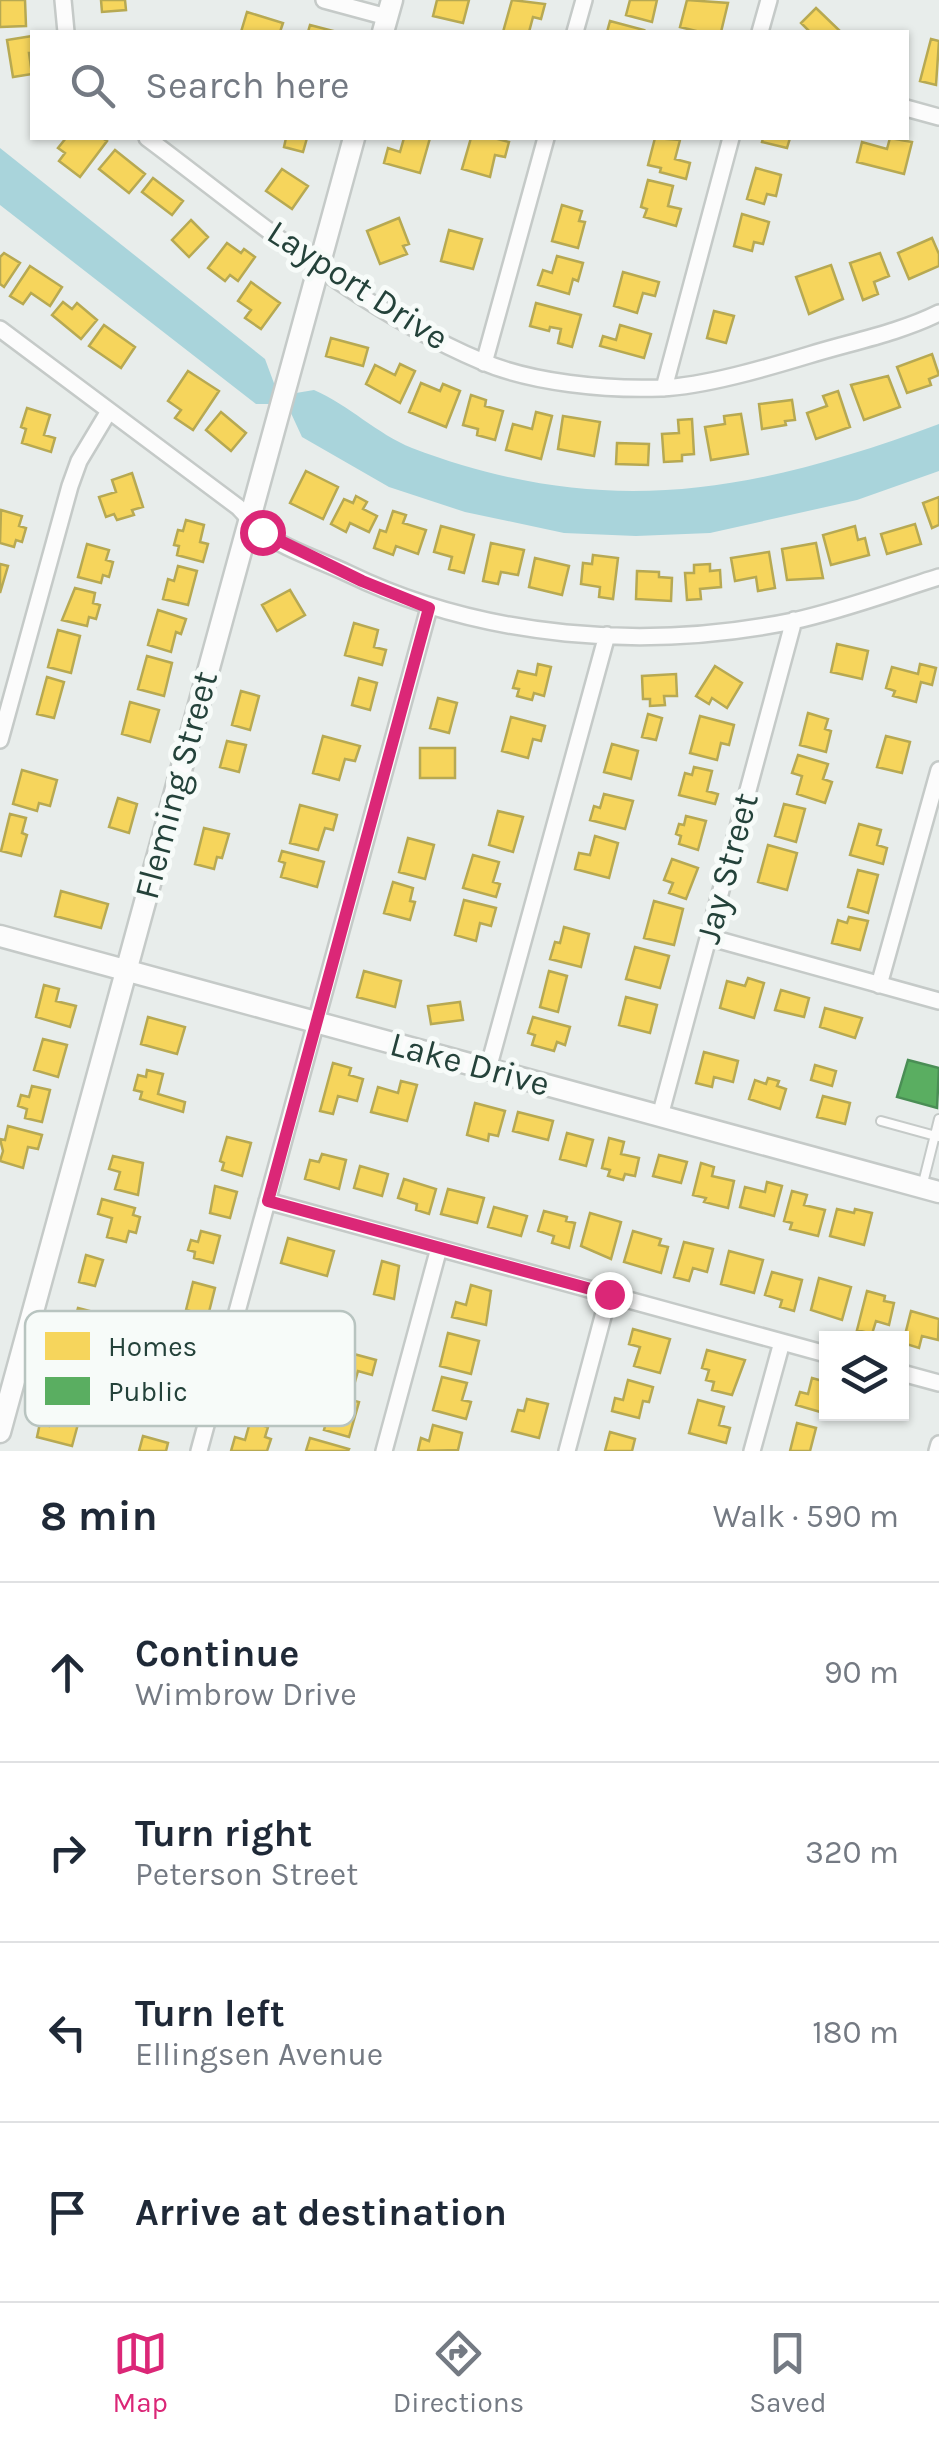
<!DOCTYPE html>
<meta charset="utf-8">
<style>
body{margin:0;font-family:Karla,sans-serif;background:#f6f6f7;color:#1f2937}
.controls{position:absolute;right:30px;bottom:30px;display:grid;overflow:hidden;border-radius:0px;box-shadow:0 2px 8px #0004}
.controls button{width:90px;height:90px;display:grid;place-items:center;padding:0;border:0;border-bottom:2px solid #e0e1e3;background:#fff;color:#1f2937;font:50px sans-serif}
.stop{position:absolute;width:30px;height:30px;margin:-22px;border:8px solid #db2777;border-radius:50%;background:#fff}
.stop.end{background:#db2777;border-color:#fff;box-shadow:0 2px 10px #0008}
.list{margin:0;padding:0;list-style:none}
h2{display:flex;justify-content:space-between;align-items:center;height:130px;margin:0;padding:0 40px;font-size:42px}
h2 small{font-size:32px;font-weight:400;color:#747a83}
.list li{display:grid;grid-template-columns:65px 1fr auto;gap:30px;align-items:center;box-sizing:border-box;height:180px;padding:0 40px;border-top:2px solid #e0e1e3}
.list b{display:block;font-size:38px;white-space:nowrap}
.list p{margin:0;font-size:32px;white-space:nowrap;color:#747a83}
.list em{font-size:32px;font-style:normal;color:#747a83}
.icon{flex:none;width:55px;height:55px;fill:none;stroke:currentColor;stroke-width:2;stroke-linecap:round;stroke-linejoin:round}
.map{position:relative;flex:none;width:939px;height:1451px;overflow:hidden}
.search{position:absolute;background:#fff;box-shadow:0 2px 8px #0004;left:30px;right:30px;top:30px;height:110px;display:flex;align-items:center;gap:25px;box-sizing:border-box;padding:0 35px;border-radius:0px;color:#747a83;font-size:38px}
.sheet{height:850px;background:#fff}
nav{display:flex;justify-content:space-around;align-items:center;box-sizing:border-box;height:140px;border-top:2px solid #e0e1e3;background:#fff;font-size:28px;color:#747a83}
nav a{display:grid;justify-items:center;gap:5px}
nav .on{color:#db2777}
.map>svg:first-child{display:block}
.water{fill:#a9d4db}
.homes{fill:#f6d55c;stroke:#b7a952;stroke-width:2.5}
.public{fill:#5aae61;stroke:#4a8e55;stroke-width:2.5}
.lines{fill:none;stroke-linecap:round;stroke-linejoin:round}
.service-casing{stroke:#c5cac8;stroke-width:12}
.minor-casing{stroke:#c5cac8;stroke-width:20}
.tertiary-casing{stroke:#c5cac8;stroke-width:25}
.service{stroke:#fcfcfc;stroke-width:8}
.minor{stroke:#fcfcfc;stroke-width:15}
.tertiary{stroke:#fcfcfc;stroke-width:20}
.route{stroke:#db2777;stroke-width:12}
.labels{text-anchor:middle;dominant-baseline:central;stroke-width:10;stroke-linejoin:round;paint-order:stroke}
.street-label{font-size:35px;fill:#24423a;stroke:#f7fbf9}
.key{fill:#f7fbf9;stroke:#b8c4c0;stroke-width:2.5}
.key-label{font-size:28px;fill:#24423a}
</style>
<div class="map">
<svg width="939" height="1451" viewBox="0 0 939 1451">
<rect width="100%" height="100%" fill="#e8edeb"/>
<path class="water" d="M0 148 265 359 275 386 269 404H256L0 205Z
M314 390C349 405 377 434 412 448 604 521 753 493 939 424V471L857 500 710 533 636 536 564 533 465 512 389 487 302 437 290 411 296 393Z"/>
<path class="homes" d="M0 0H25L26 26 0 27Z
M101 0H125L126 10 102 12Z
M437 0H469L463 23 433 16Z
M512 0 545 4 541 19 533 17 529 32H503Z
M630 0H657L652 22 626 15Z
M687 0 728 3 721 32H700L680 27Z
M816 8 841 32H810L801 23Z
M247 12 283 23 280 32H241Z
M610 21 644 30 643 32H607Z
M310 25 337 32H308Z
M32 36V53H29L32 74 13 77 7 40Z
M931 39 939 41 936 85 920 81Z
M66 138H102L107 141 80 177 59 161 65 153 58 148Z
M286 138H307L303 152 284 147Z
M404 138H430L420 173 384 163 388 148 400 152Z
M471 138H494L509 142 505 157 495 155 490 177 462 169Z
M655 138 680 140 675 159 690 163 686 179 660 172 661 168 648 165Z
M763 138H790L787 148 762 142Z
M890 138 912 142 904 174 857 162 862 142 887 149Z
M115 150 145 174 129 193 99 169Z
M756 168 781 175 776 196 767 194 764 204 747 199Z
M282 169 308 186 292 209 266 191Z
M153 178 183 201 172 215 142 192Z
M648 180 673 186 668 206 681 209 676 226 644 217 647 209 641 207Z
M562 205 582 211 579 221 585 222 578 248 552 241Z
M742 214 769 222 763 244 754 242 752 251 734 246Z
M399 218 409 244 403 246 407 254 380 264 367 231Z
M191 220 208 237 189 257 172 240Z
M449 230 482 239 473 269 441 261Z
M932 238 939 254V266L909 279 898 253Z
M227 243 241 253 244 249 255 257 238 281 230 275 225 281 208 268Z
M4 253 20 263 4 287 0 284V257Z
M880 253 889 276 874 282 878 294 863 300 850 263Z
M557 256 583 263 578 281 573 279 569 294 538 285 543 270 552 273Z
M831 265 843 299 809 314 796 277Z
M30 266 62 287 50 306 31 293 23 304 10 296Z
M623 272 659 282 655 296 643 293 637 313 614 306Z
M251 282 280 303 261 329 245 318 251 310 238 301Z
M63 302 72 309 77 303 97 320 81 339 52 315Z
M536 303 581 315 572 347 558 343 561 329 550 327 549 331 530 326Z
M714 311 734 316 726 343 707 338Z
M104 325 135 347 121 368 89 346Z
M620 325 651 334 644 358 600 346 603 336 616 340Z
M331 338 368 348 363 366 326 356Z
M932 354 939 375 929 379 931 385 907 393 897 367Z
M400 364 415 371 400 403 366 384 375 365 395 375Z
M188 371 219 391 193 430 175 418 181 410 168 401Z
M888 376 900 407 864 420 851 385Z
M421 383 440 391 443 384 460 391 446 427 409 412Z
M838 391 850 427 816 439 807 413 827 406 823 396Z
M471 395 486 400 485 406 503 411 495 440 477 435 478 429 463 425Z
M792 400 795 420 785 421 786 425 762 429 759 404Z
M27 408 50 415 44 435 55 438 51 452 22 443 26 429 21 427Z
M221 412 246 433 231 451 206 430Z
M536 412 552 416 541 459 506 450 513 424 532 429Z
M741 414 748 454 711 460 705 427 725 424 724 416Z
M563 416 600 422 594 456 558 449Z
M692 419 694 454 682 455V461L664 462 662 434 679 433 678 420Z
M617 443 649 444 648 465 616 464Z
M306 471 338 487 323 519 290 503Z
M132 473 143 507 132 510 134 515 117 520 114 514 106 517 99 497 116 492 112 480Z
M356 496 367 502 363 509 377 516 369 532 350 523 346 532 331 524 344 499 353 503Z
M939 497V525L932 528 923 503Z
M1 510 22 516 19 526 26 528 22 542 16 540 14 547 0 543Z
M393 511 406 515 403 523 426 530 418 554 396 546 393 555 374 548 380 530 386 532Z
M186 520 204 525 200 542 208 544 203 562 177 555 179 546 174 545 178 530 183 531Z
M915 524 921 544 887 554 881 534Z
M441 526 474 535 464 573 449 569 452 557 434 552Z
M855 526 858 540 865 538 869 555 831 565 823 535Z
M491 543 524 550 518 575 501 572 498 584 483 581Z
M816 543 823 578 787 580 782 549Z
M87 544 109 550 106 560 113 562 109 577 103 575 101 583 78 577Z
M769 552 775 588 758 591 756 577 735 581 731 558Z
M593 555 618 558 613 599 599 597 600 587 581 584 583 563 592 564Z
M535 558 569 566 562 595 529 587Z
M0 564 8 566 0 593Z
M710 564V571L720 570 721 587 700 589 701 599 687 600 685 573H694V565Z
M178 566 197 571 188 605 163 599 168 579 174 581Z
M637 571 659 572V577L672 578 671 601 636 599Z
M75 588 95 593 93 603 100 605 96 619 89 617 87 626 62 620Z
M290 590 305 615 277 631 262 605Z
M158 610 186 619 181 634 176 632 171 652 148 645Z
M354 623 378 630 374 647 386 650 382 665 345 655Z
M58 630 80 636 71 673 48 667Z
M837 644 868 651 862 679 831 672Z
M147 656 172 663 164 696 138 689Z
M538 664 551 667 544 696 534 693 532 700 517 696 519 689 513 688 518 671 536 675Z
M920 664 936 668 932 685 921 682 916 702 893 696 895 691 886 688 892 667 918 674Z
M715 666 742 683 727 708 712 698 709 704 696 696Z
M676 674 677 696H664L665 705 650 706V699H643L642 676Z
M47 677 64 682 54 718 37 714Z
M359 678 377 683 370 710 352 705Z
M241 691 259 696 250 730 232 725Z
M438 698 457 703 449 733 430 728Z
M130 702 159 710 150 742 122 734Z
M808 713 828 719 825 729 831 731 826 752 800 745Z
M648 714 662 718 656 740 642 737Z
M700 716 734 725 729 745 721 743 717 760 690 753Z
M511 717 545 726 541 741 533 739 528 758 502 751Z
M323 736 360 746 355 761 345 759 339 780 313 773Z
M886 736 910 742 902 773 877 767Z
M227 741 246 745 239 772 220 767Z
M612 744 638 751 631 779 604 772Z
M420 748H455V778H420Z
M798 755 828 764 823 779 832 782 825 803 797 794 802 776 792 773Z
M694 767 712 771 707 791 718 794 715 804 679 795 685 773 692 775Z
M22 770 57 780 50 806 39 803 37 811 13 804Z
M604 794 633 801 625 829 590 820 594 806 600 808Z
M118 798 137 804 129 833 109 827Z
M784 804 805 809 796 842 775 836Z
M300 805 337 815 333 830 325 828 318 850 290 843Z
M498 811 523 817 513 852 489 845Z
M10 814 26 818 22 833 27 835 21 856 1 851Z
M686 816 706 821 698 850 679 844 681 836 676 834 679 824 684 825Z
M859 824 881 830 877 845 887 848 883 864 850 855Z
M204 828 229 834 222 858 217 857 214 869 195 864Z
M595 836 618 843 609 878 575 869 579 853 590 855Z
M408 838 434 845 425 879 399 872Z
M768 845 797 853 787 890 758 882Z
M282 851 324 862 317 887 281 877 285 863 279 861Z
M473 855 499 862 493 882 500 884 496 897 463 888Z
M672 859 698 868 686 899 669 893 673 883 664 880Z
M858 870 878 875 868 913 848 907Z
M393 882 413 888 410 901 415 902 410 920 384 913Z
M61 891 108 904 101 928 55 916Z
M464 900 496 908 491 926 480 923 476 941 455 935Z
M654 901 683 909 674 945 644 938Z
M849 917 868 921 860 950 832 943 838 920 847 923Z
M564 927 589 934 581 967 550 959 555 942 560 943Z
M635 947 669 956 660 988 626 979Z
M364 971 401 981 395 1007 357 997Z
M549 971 567 976 558 1012 540 1007Z
M748 978 764 983 754 1018 720 1008 727 981 745 986Z
M44 985 59 989 56 1001 76 1006 70 1027 36 1017Z
M781 990 809 998 804 1017 775 1010Z
M626 997 657 1005 650 1033 619 1025Z
M460 1002 463 1020 431 1024 428 1006Z
M825 1008 862 1018 855 1038 820 1027Z
M148 1017 185 1027 177 1054 141 1044Z
M533 1017 570 1027 565 1045 557 1042 554 1051 532 1045 535 1035 528 1033Z
M43 1039 67 1045 58 1077 34 1070Z
M704 1052 738 1061 733 1082 714 1077 712 1087 696 1083Z
M333 1063 351 1068 349 1075 363 1079 357 1101 338 1096 333 1114 320 1111Z
M815 1065 836 1071 832 1086 811 1080Z
M147 1070 163 1074 158 1094 185 1102 183 1112 140 1099 142 1092 134 1090 138 1075 146 1077Z
M768 1078 779 1081 777 1086 786 1089 780 1109 749 1099 755 1080 766 1084Z
M401 1081 417 1085 407 1121 371 1112 378 1087 398 1093Z
M32 1086 50 1090 42 1122 25 1118 27 1109 18 1106 21 1095 29 1097Z
M823 1096 850 1103 845 1124 817 1117Z
M475 1103 505 1111 498 1136 489 1134 488 1141 467 1135Z
M518 1112 553 1121 548 1140 513 1131Z
M8 1126 42 1135 38 1149 28 1147 23 1168 0 1161 3 1151 0 1139 5 1140Z
M567 1133 593 1140 586 1166 560 1159Z
M227 1137 251 1143 242 1176 222 1170 224 1163 220 1161Z
M609 1138 624 1142 621 1154 639 1158 635 1176 625 1174 623 1180 608 1176 610 1170 602 1168Z
M322 1154 346 1160 339 1189 305 1179 310 1160 319 1162Z
M659 1155 687 1162 681 1183 653 1176Z
M113 1156 143 1163 138 1195 115 1189 120 1172 109 1169Z
M701 1163 714 1167 712 1176 734 1181 728 1208 704 1202 706 1198 693 1195Z
M360 1166 388 1174 382 1196 354 1188Z
M404 1179 436 1189 429 1214 416 1210 417 1204 398 1198Z
M767 1182 782 1186 774 1216 740 1207 745 1187 765 1192Z
M215 1186 237 1192 230 1218 210 1213Z
M448 1189 484 1198 477 1223 441 1214Z
M792 1191 807 1195 804 1205 825 1210 818 1236 790 1229 792 1223 784 1221Z
M102 1199 135 1208 133 1215 140 1217 136 1233 129 1231 126 1242 107 1237 112 1218 98 1214Z
M494 1207 527 1216 521 1236 488 1227Z
M837 1209 854 1213 855 1209 872 1213 864 1245 830 1236Z
M544 1211 567 1217 566 1221 575 1223 569 1248 552 1243 554 1236 538 1231Z
M590 1213 621 1222 611 1259 581 1246Z
M201 1231 220 1236 213 1263 194 1258 195 1252 188 1250 191 1240 198 1242Z
M633 1231 661 1239 659 1245 668 1247 661 1273 624 1262Z
M288 1238 334 1251 327 1276 281 1263Z
M684 1242 713 1249 707 1272 693 1268 689 1281 674 1277Z
M729 1251 763 1260 754 1293 721 1284Z
M86 1255 103 1260 95 1286 79 1282Z
M382 1261 399 1266 394 1299 374 1294Z
M772 1272 802 1280 794 1311 780 1307 782 1300 765 1295Z
M819 1278 851 1287 842 1320 811 1310Z
M193 1282 215 1288 208 1316 186 1310Z
M471 1285 491 1291 486 1325 452 1317 456 1302 466 1305Z
M867 1291 885 1296 884 1301 894 1303 889 1325 876 1321 872 1334 857 1330Z
M78 1308 97 1313 94 1323 101 1324 97 1340 71 1333Z
M911 1311 939 1319 938 1340 922 1336 919 1348 903 1343Z
M633 1329 670 1339 660 1373 634 1366 640 1347 629 1344Z
M448 1333 479 1341 471 1374 440 1366Z
M339 1350 376 1360 372 1375 358 1371 353 1389 333 1384 335 1379H331Z
M707 1350 745 1360 732 1395 712 1390 714 1382 706 1380 709 1370 702 1368Z
M442 1377 467 1383 462 1400 471 1402 466 1419 433 1410Z
M812 1378 826 1382 824 1413 796 1405 800 1392 808 1394Z
M628 1380 653 1387 649 1402 643 1401 639 1418 612 1411 615 1398 623 1400Z
M334 1395 359 1402 349 1437 324 1430Z
M527 1399 548 1404 539 1438 512 1431 518 1410 524 1411Z
M698 1400 724 1407 719 1425 730 1428 726 1443 689 1433Z
M55 1406 81 1413 72 1446 37 1437 40 1423 49 1426Z
M250 1422 268 1427 265 1437 271 1439 267 1451H231L235 1437 245 1440Z
M797 1423 816 1428 810 1451H790Z
M433 1425 462 1433 458 1450 418 1451 421 1438 429 1441Z
M610 1432 635 1439 632 1451H605Z
M143 1436 168 1443 166 1451H139Z
M310 1438 349 1449 348 1451H306Z"/>
<path class="public" d="M908 1060 939 1068 937 1108 897 1097Z"/>
<g class="lines">
<g class="service-casing">
<path id="service" d="M881 1121 939 1137
M923 1183 939 1119"/>
</g>
<g class="minor-casing">
<path id="minor" d="M63 0 66 32
M324 0 387 17
M575 32 584 0
M760 32 769 0
M906 108 939 117
M147 138C253 217 358 309 481 361 531 383 607 390 661 388 705 386 766 368 809 355 851 342 899 333 939 313
M0 329 238 507C245 514 251 522 259 529 279 547 322 561 347 573 483 639 646 651 793 621 843 610 891 592 939 577
M484 363 546 138
M664 388 731 138
M0 740 70 486 79 461 109 411
M708 937 939 1001
M879 985 939 770
M488 1069 607 635
M660 1116 794 620
M267 1201 826 1354
M902 1373 939 1383
M199 1451 429 608
M384 1451 439 1248
M567 1451 609 1294
M752 1451 782 1342
M937 1451 939 1444"/>
</g>
<g class="tertiary-casing">
<path id="tertiary" d="M383 32 392 0
M0 936 939 1192
M0 1432 354 138"/>
</g>
<use href="#service" class="service"/>
<use href="#minor" class="minor"/>
<use href="#tertiary" class="tertiary"/>
</g>
<g class="lines">
<path class="route" d="M262 532 362 581 429 608 268 1201 609 1294"/>
</g>
<g class="labels">
<g class="street-label">
<text transform="translate(358 285) rotate(33)">Layport Drive</text>
<text transform="translate(176 785) rotate(-75)">Fleming Street</text>
<text transform="translate(727 868) rotate(-75)">Jay Street</text>
<text transform="translate(470 1064) rotate(15)">Lake Drive</text>
</g>
</g>
<rect x="25" y="1311" width="330" height="115" rx="15" class="key"/>
<rect x="45" y="1332" width="45" height="28" fill="#f6d55c"/>
<rect x="45" y="1377" width="45" height="28" fill="#5aae61"/>
<g class="key-label">
<text x="108" y="1356">Homes</text>
<text x="108" y="1401">Public</text>
</g>
</svg>
<div class="controls">
<button><svg class="icon" aria-label="layers" viewBox="0 0 24 24"><path d="M12 4l9 5-9 5-9-5zM3 14l9 5 9-5"/></svg></button>
</div>
<div class="stop" style="left:262px;top:532px"></div>
<div class="stop end" style="left:609px;top:1294px"></div>
<div class="search"><svg class="icon" aria-label="search" viewBox="0 0 24 24"><circle cx="10" cy="10" r="6"/><path d="M15 15l6 6"/></svg>Search here</div>
</div>
<section class="sheet">
<h2>8 min<small>Walk · 590 m</small></h2>
<ul class="list">
<li><svg class="icon" aria-label="ahead" viewBox="0 0 24 24"><path d="M12 20V5M6 11l6-6 6 6"/></svg><div><b>Continue</b><p>Wimbrow Drive</p></div><em>90 m</em></li>
<li><svg class="icon" aria-label="right" viewBox="0 0 24 24"><path d="M7 20v-9h11M14 6l5 5-5 5"/></svg><div><b>Turn right</b><p>Peterson Street</p></div><em>320 m</em></li>
<li><svg class="icon" aria-label="left" viewBox="0 0 24 24"><path d="M17 20v-9H6M10 6l-5 5 5 5"/></svg><div><b>Turn left</b><p>Ellingsen Avenue</p></div><em>180 m</em></li>
<li><svg class="icon" aria-label="arrive" viewBox="0 0 24 24"><path d="M6 21V4h12l-3 4 3 4H6"/></svg><div><b>Arrive at destination</b></div></li>
</ul>
</section>
<nav>
<a class="on"><svg class="icon" aria-label="map" viewBox="0 0 24 24"><path d="M3 6l6-2 6 2 6-2v14l-6 2-6-2-6 2zM9 4v14M15 6v14"/></svg>Map</a>
<a><svg class="icon" aria-label="directions" viewBox="0 0 24 24"><path d="M12 3l9 9-9 9-9-9zM9 14v-3h6M13 9l2 2-2 2"/></svg>Directions</a>
<a><svg class="icon" aria-label="saved" viewBox="0 0 24 24"><path d="M7 4h10v16l-5-4-5 4z"/></svg>Saved</a>
</nav>
